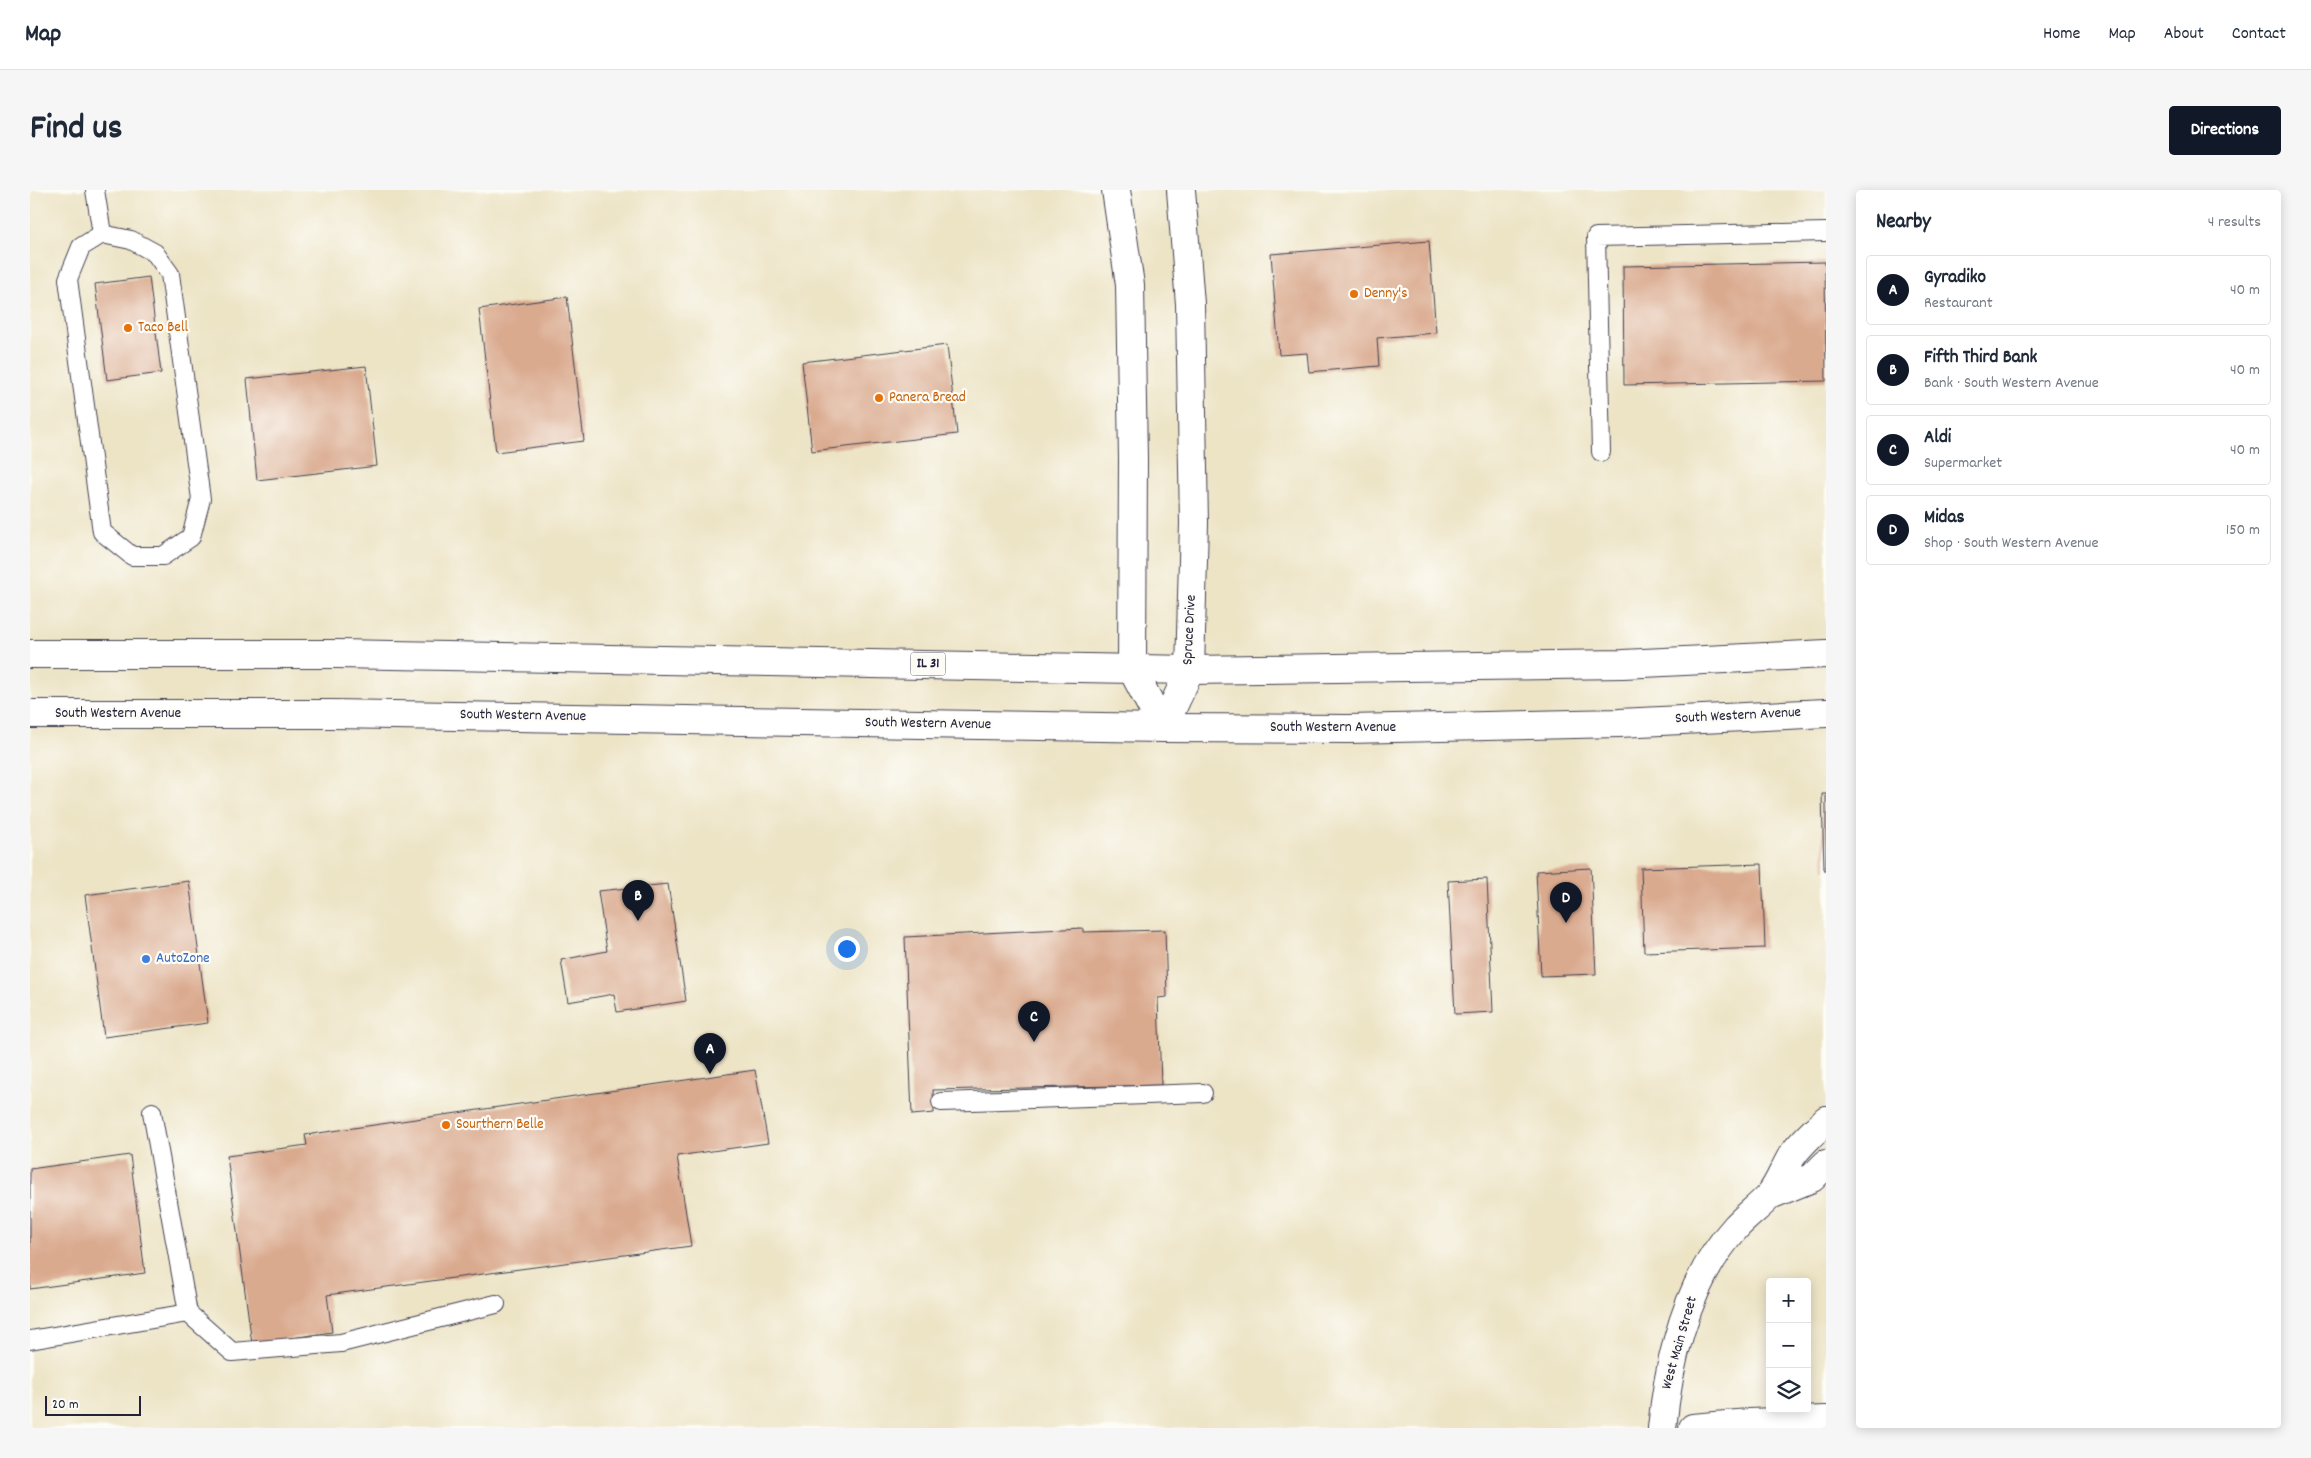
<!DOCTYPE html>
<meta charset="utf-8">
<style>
body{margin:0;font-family:Dekko,sans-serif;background:#f6f6f7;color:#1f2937}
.controls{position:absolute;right:15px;bottom:15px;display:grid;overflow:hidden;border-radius:5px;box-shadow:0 2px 12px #0003}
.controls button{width:45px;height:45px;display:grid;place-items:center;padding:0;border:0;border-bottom:1px solid #e0e1e3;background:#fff;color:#1f2937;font:25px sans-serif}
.scale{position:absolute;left:15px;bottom:12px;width:96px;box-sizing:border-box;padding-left:5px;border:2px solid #22223b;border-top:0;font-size:14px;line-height:18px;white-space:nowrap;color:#22223b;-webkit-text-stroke:4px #fdfcf7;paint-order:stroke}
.you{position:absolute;left:816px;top:758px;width:18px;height:18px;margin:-12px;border:4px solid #fff;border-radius:50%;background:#1a73e8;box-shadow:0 0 0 8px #1a73e833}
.badge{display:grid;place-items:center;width:32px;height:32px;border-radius:50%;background:#111827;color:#fff;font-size:16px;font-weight:700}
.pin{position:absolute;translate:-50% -41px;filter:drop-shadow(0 1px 2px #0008)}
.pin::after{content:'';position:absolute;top:26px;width:18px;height:15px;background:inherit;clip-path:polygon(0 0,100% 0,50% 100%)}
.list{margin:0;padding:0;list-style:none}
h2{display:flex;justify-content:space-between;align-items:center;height:65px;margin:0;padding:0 20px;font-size:21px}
h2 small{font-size:16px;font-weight:400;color:#747a83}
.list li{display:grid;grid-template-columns:32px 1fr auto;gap:15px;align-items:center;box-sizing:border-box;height:70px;margin:0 10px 10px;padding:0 10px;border:1px solid #e0e1e3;border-radius:5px}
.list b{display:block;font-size:19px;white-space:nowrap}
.list p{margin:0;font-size:16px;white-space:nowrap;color:#747a83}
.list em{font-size:16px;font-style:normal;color:#747a83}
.icon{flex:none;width:28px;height:28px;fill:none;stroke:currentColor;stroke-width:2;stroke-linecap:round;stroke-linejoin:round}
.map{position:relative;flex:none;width:1796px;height:1238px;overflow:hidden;border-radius:5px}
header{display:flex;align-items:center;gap:30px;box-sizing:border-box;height:70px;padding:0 25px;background:#fff;border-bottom:1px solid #e0e1e3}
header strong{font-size:24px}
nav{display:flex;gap:28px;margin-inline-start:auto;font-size:18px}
.intro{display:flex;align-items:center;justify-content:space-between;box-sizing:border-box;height:120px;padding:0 30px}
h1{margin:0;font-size:35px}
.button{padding:12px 22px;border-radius:5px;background:#111827;color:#fff;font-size:18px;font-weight:700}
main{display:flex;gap:30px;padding:0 30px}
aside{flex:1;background:#fff;border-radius:5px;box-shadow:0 2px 12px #0003}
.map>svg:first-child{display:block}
.building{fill:#daaa8f}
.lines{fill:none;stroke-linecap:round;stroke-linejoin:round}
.service-casing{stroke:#403f50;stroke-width:20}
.minor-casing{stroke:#403f50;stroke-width:30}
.tertiary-casing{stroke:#403f50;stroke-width:30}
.primary-casing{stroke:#403f50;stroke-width:30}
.service{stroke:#fff;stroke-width:18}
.minor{stroke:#fff;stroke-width:28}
.tertiary{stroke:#fff;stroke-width:28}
.primary{stroke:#fff;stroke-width:28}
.food-dot{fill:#e8710a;stroke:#fdfcf7;stroke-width:2}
.shop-dot{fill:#3f7fe0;stroke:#fdfcf7;stroke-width:2}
.labels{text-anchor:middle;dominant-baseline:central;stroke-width:4.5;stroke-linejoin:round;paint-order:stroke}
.shield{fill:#fdfcf7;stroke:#646373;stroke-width:1}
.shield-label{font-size:14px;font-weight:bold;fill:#22223b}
.food-label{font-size:15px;fill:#c56008;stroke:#fdfcf7;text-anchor:start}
.street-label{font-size:15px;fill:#22223b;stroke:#fdfcf7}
.shop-label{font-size:15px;fill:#366cbe;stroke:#fdfcf7;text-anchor:start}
</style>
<header>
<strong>Map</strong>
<nav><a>Home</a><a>Map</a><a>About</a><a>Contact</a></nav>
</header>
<div class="intro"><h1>Find us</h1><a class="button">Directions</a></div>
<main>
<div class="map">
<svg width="1796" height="1238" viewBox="0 0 1796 1238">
<rect width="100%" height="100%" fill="#fdfcf7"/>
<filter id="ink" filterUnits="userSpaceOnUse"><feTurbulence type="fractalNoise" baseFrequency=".02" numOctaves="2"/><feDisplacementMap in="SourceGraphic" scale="10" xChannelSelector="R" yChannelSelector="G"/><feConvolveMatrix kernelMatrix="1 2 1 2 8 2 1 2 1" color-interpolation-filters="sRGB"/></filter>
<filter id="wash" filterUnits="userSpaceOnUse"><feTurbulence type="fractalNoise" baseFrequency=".0096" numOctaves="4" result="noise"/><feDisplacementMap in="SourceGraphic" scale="20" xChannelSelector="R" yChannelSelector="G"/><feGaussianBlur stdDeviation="1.12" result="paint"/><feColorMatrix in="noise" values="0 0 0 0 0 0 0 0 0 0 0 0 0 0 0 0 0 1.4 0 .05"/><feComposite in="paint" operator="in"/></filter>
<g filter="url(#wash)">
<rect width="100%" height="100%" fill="#ede4c6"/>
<g id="blocks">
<path class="building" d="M1399 51 1406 143 1347 148 1349 176 1279 182 1277 163 1249 165 1241 64Z
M1795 72 1796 191 1594 195 1593 76Z
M119 87 131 183 77 190 65 94Z
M537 107 554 251 466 262 449 119Z
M917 155 927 244 782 261 772 172Z
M336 176 347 276 227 290 217 189Z
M1792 604H1796V680H1794Z
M1732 674 1735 758 1614 762 1611 678Z
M1561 678 1566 784 1511 786 1506 681Z
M1457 689 1463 822 1425 824 1418 691Z
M159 691 178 833 74 847 55 705Z
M638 694 656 811 587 822 584 804 538 812 531 770 577 761 568 701Z
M1053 738V742L1135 740 1137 807 1128 808 1131 895 903 900 904 923 882 925 875 747Z
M725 880 738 953 647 966 661 1056 297 1105 302 1142 222 1154 197 966 277 955 275 945Z
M100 965 115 1083 0 1099V979Z"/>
</g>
</g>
<g filter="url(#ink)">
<use href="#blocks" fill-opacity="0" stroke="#403f50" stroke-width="1"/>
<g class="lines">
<g class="service-casing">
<path id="service" d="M65 0 72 44
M72 44 101 50 125 63 140 84 171 309 161 347 133 366H102L72 342 38 89 51 57Z
M1571 262 1566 47 1796 42
M911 912 1173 903
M158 1123 202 1162 311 1153 466 1114
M0 1150 158 1123 122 922"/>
</g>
<g class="minor-casing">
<path id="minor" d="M1086 0 1100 95 1103 269 1102 479 1133 538
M1133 538 1160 480 1164 333 1160 114 1151 0
M1663 1238 1719 1233 1796 1230"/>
</g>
<g class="tertiary-casing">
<path id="tertiary" d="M1740 1005 1782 988 1796 974
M1632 1238C1639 1167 1657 1091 1706 1037 1716 1026 1729 1017 1739 1006 1748 996 1753 981 1760 969 1768 955 1784 942 1796 930"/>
</g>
<g class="primary-casing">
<path id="primary" d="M0 464H307L1160 480 1593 474 1796 464
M0 524H302L1133 538 1318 539 1589 533 1796 523"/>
</g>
<use href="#service" class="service"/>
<use href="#minor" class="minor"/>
<use href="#tertiary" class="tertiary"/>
<use href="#primary" class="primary"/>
</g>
</g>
<g class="food-dot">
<circle cx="1324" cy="104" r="5"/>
<circle cx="98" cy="138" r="5"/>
<circle cx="849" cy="208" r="5"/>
<circle cx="416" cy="935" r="5"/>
</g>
<circle class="shop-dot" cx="116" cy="769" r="5"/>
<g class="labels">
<rect class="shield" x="880.5" y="462.5" width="35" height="23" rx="4"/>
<g class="shield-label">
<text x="898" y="474">IL 31</text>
</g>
<g class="food-label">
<text x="1334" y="104">Denny's</text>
<text x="108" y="138">Taco Bell</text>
<text x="859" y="208">Panera Bread</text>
<text x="426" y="935">Sourthern Belle</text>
</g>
<g class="street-label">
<text transform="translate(1160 440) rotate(-87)">Spruce Drive</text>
<text x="88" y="524">South Western Avenue</text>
<text transform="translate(493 526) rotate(1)">South Western Avenue</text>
<text transform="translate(1708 526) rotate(-3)">South Western Avenue</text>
<text transform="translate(898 534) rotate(1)">South Western Avenue</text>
<text x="1303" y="538">South Western Avenue</text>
<text transform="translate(1650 1153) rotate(-74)">West Main Street</text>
</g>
<g class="shop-label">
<text x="126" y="769">AutoZone</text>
</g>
</g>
</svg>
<div class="controls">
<button>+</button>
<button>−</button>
<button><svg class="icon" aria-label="layers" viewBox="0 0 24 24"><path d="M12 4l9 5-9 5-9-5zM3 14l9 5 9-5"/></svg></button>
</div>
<div class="scale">20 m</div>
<div class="you"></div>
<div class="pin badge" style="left:680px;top:884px">A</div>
<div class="pin badge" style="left:608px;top:731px">B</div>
<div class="pin badge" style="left:1004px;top:852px">C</div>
<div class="pin badge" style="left:1536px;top:733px">D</div>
</div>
<aside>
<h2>Nearby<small>4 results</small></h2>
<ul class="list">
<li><span class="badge">A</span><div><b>Gyradiko</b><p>Restaurant</p></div><em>40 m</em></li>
<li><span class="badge">B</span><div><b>Fifth Third Bank</b><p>Bank · South Western Avenue</p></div><em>40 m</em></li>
<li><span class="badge">C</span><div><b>Aldi</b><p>Supermarket</p></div><em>40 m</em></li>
<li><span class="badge">D</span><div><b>Midas</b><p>Shop · South Western Avenue</p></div><em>150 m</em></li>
</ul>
</aside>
</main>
